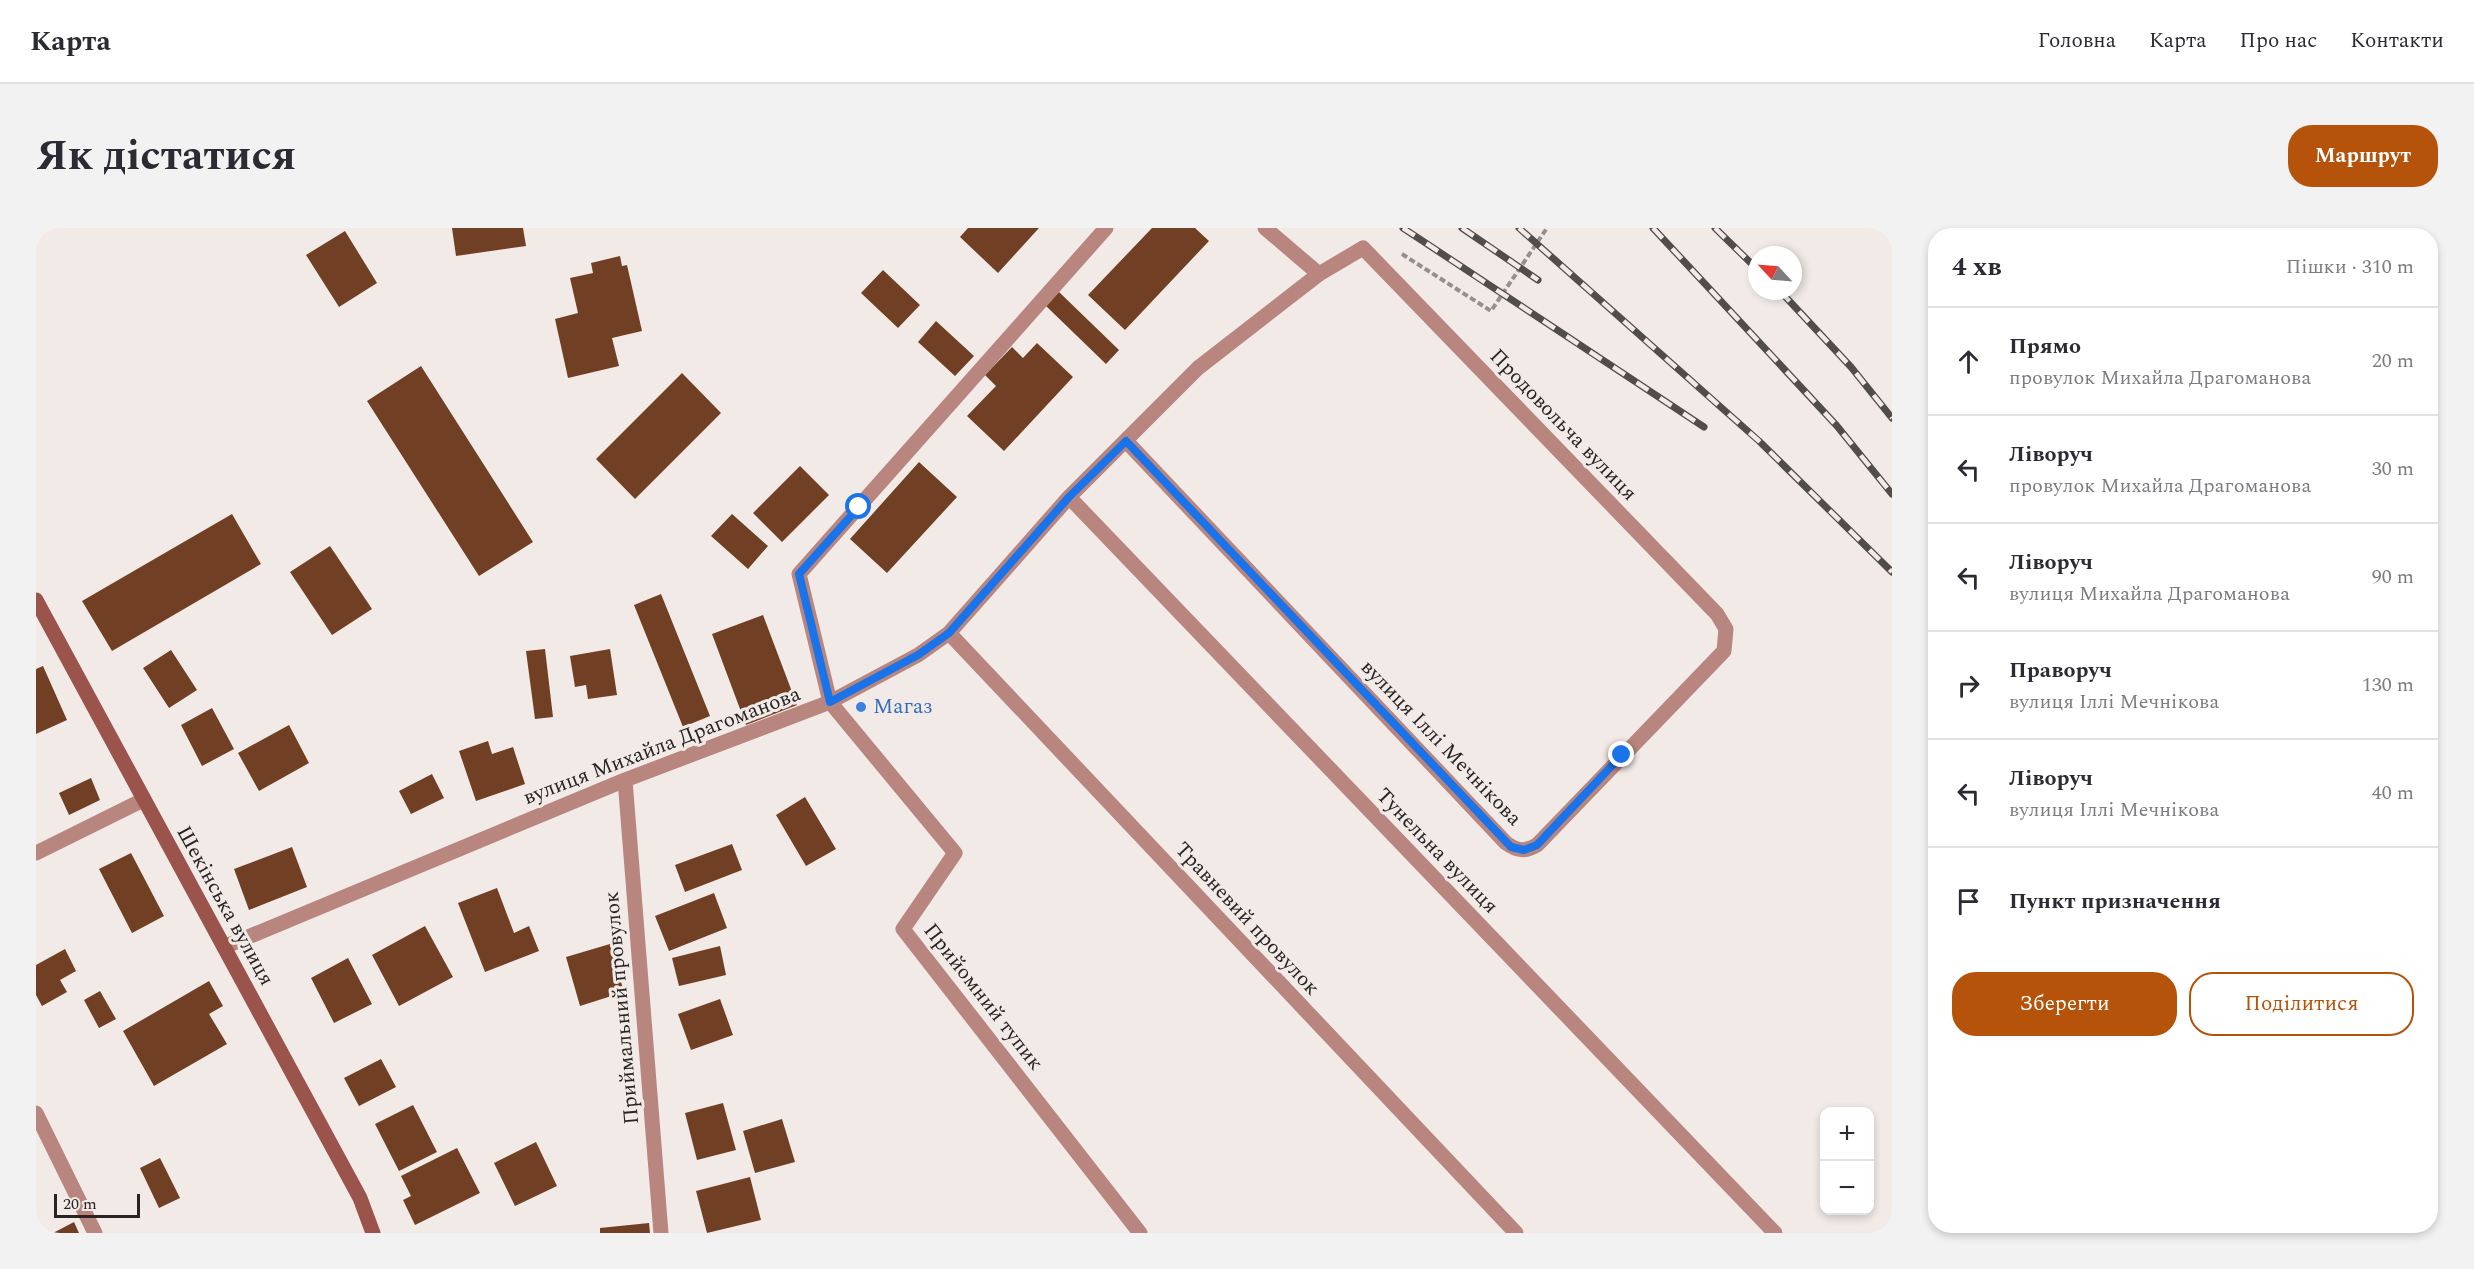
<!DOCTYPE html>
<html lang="uk">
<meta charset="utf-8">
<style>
body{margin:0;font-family:Spectral,serif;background:#f2f2f3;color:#2b2b33}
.controls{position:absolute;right:18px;bottom:18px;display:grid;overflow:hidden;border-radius:12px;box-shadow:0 3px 9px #0003}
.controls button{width:54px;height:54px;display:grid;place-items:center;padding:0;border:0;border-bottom:2px solid #e1e1e2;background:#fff;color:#2b2b33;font:30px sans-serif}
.compass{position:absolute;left:1712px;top:18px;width:54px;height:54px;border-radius:50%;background:#fff;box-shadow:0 3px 9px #0003;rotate:296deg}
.scale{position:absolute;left:18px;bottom:15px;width:86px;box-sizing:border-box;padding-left:6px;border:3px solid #272423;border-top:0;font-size:16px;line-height:21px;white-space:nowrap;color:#272423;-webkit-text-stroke:4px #f1eae7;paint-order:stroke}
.stop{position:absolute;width:18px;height:18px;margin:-14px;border:4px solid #1a73e8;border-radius:50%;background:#fff}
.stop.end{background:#1a73e8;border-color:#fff;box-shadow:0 2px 6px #0008}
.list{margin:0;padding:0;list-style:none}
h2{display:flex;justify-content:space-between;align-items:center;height:78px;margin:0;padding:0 24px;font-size:26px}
h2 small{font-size:20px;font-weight:400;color:#7c7c81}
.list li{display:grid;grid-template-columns:39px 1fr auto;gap:18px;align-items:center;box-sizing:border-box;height:108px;padding:0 24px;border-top:2px solid #e1e1e2}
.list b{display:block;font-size:22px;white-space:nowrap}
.list p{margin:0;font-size:20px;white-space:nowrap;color:#7c7c81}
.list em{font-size:20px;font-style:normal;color:#7c7c81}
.actions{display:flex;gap:12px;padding:18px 24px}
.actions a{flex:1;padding:14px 0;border:2px solid #b45309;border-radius:24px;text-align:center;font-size:21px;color:#b45309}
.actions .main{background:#b45309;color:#fff}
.icon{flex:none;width:33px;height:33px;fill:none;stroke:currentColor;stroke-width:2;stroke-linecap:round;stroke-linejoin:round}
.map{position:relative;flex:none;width:1856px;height:1005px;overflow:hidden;border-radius:24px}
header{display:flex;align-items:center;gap:36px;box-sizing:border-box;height:84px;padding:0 30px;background:#fff;border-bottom:2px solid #e1e1e2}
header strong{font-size:28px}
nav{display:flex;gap:33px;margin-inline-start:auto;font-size:21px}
.intro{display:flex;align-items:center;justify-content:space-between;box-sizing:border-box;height:144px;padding:0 36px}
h1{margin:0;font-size:42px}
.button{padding:15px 27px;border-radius:24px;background:#b45309;color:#fff;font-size:21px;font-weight:700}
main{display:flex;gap:36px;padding:0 36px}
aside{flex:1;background:#fff;border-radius:24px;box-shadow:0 3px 9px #0003}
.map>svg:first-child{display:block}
.building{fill:#714024}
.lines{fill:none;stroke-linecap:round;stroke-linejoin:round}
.path{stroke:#95908e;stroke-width:4;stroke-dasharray:6 3;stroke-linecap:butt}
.lane{stroke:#b8867f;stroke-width:15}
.street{stroke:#b8867f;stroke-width:15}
.secondary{stroke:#9a544c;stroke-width:15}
.rail-casing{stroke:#504d4b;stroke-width:7}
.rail{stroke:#f1eae7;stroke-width:4.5;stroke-dasharray:14;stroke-linecap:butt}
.route{stroke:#1a73e8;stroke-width:8}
.shop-dot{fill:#3f7fe0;stroke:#f1eae7;stroke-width:2}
.labels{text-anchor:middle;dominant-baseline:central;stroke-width:6;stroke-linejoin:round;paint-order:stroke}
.street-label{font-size:21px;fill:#272423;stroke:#f1eae7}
.shop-label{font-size:21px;fill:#366cbe;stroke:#f1eae7;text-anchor:start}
</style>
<header>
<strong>Карта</strong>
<nav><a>Головна</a><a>Карта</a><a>Про нас</a><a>Контакти</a></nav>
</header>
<div class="intro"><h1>Як дістатися</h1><a class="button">Маршрут</a></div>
<main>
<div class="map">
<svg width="1856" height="1005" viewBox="0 0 1856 1005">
<rect width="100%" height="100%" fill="#f1eae7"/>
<path class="building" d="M416 0H487L490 18 420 28Z
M932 0H1003L962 45 924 9Z
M1116 0H1159L1173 13 1089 102 1052 67Z
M309 3 341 55 303 79 270 27Z
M584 28 586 38 591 37 606 103 576 110 583 138 532 150 519 91 542 85 534 50 557 45 555 35Z
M847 42 884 77 862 100 825 65Z
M1023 64 1083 122 1070 136 1010 78Z
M900 93 938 128 919 148 882 114Z
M1001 115 1037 149 968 223 931 188 960 158 949 147 976 119 987 130Z
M385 138 497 314 443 348 331 173Z
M646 145 685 185 599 271 560 231Z
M883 234 921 269 851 345 814 311Z
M764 238 793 267 746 314 717 285Z
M196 286 225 336 76 423 46 373Z
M696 286 732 318 712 341 675 308Z
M294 318 336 381 296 407 254 344Z
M625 366 674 488 647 499 598 377Z
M727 387 761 477 710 497 676 406Z
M509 421 517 489 499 491 490 423Z
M574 421 581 467 552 471 550 457 539 459 534 428Z
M135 422 161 462 133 480 107 440Z
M7 438 31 492 0 506V441Z
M176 480 198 521 166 538 145 497Z
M253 497 273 535 223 563 202 525Z
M452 513 456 526 477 519 489 556 440 573 423 523Z
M396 546 408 570 375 586 363 563Z
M55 550 64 572 33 587 23 565Z
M769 569 800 621 770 638 740 587Z
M696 616 706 642 649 664 639 637Z
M256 619 271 659 213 682 198 641Z
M95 625 128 688 96 705 63 641Z
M461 660 478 705 493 698 503 723 449 744 422 675Z
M678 665 691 700 633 723 619 688Z
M389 698 417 749 363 778 336 727Z
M574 716 588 764 544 778 530 729Z
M684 718 690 747 643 758 636 730Z
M29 721 40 743 24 752 31 764 6 778 0 767V737Z
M312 730 336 776 298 795 275 750Z
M173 753 187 778 173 786 191 816 118 858 87 803Z
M64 763 80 791 63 800 48 772Z
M684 771 697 807 655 822 642 786Z
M345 831 360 859 323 878 308 850Z
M687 875 700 922 661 932 649 885Z
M377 877 401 924 363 943 339 896Z
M746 891 759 934 719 945 707 903Z
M500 914 521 958 479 978 458 935Z
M421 920 444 965 379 997 367 972 375 968 365 948Z
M124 930 144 970 123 980 104 940Z
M714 949 725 992 671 1005 660 963Z
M38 994 43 1005H17Z
M613 995 614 1005H564V1000Z"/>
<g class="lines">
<path class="path" d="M1366 26 1455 83 1511 0"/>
<path class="lane" d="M1229 0 1283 46
M794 474 763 346 1070 0"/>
<path class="street" d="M1033 269 1739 1005
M913 405 1480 1005
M794 474 919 625 867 701 1104 1005
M589 552 625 1005
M0 625 107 572
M188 719 589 552 794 474 882 427 913 405 1033 269 1162 140 1283 46 1327 20 1681 386 1690 401 1688 423 1501 617C1489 624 1481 623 1470 615L1090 213
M0 885 59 1005"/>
<path class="secondary" d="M0 372 324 970 337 1005"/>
<g class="rail-casing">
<path id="rail" d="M1367 0 1668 199
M1426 0 1502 52
M1483 0 1723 213 1856 344
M1617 0 1801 198 1856 266
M1679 0 1721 41
M1744 63 1815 139 1856 190"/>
</g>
<use href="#rail" class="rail"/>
</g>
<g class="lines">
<path class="route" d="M823 279 763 346 794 474 882 427 913 405 1033 269 1090 213 1475 619 1488 622 1501 617 1586 527"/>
</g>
<circle class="shop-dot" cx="825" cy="479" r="6"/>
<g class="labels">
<g class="street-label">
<text transform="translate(1527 197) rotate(46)">Продовольча вулиця</text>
<text transform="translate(1405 515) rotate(46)">вулиця Іллі Мечнікова</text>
<text transform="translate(626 518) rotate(-21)">вулиця Михайла Драгоманова</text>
<text transform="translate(1401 623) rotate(46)">Тунельна вулиця</text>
<text transform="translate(189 678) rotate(61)">Шекінська вулиця</text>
<text transform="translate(1211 691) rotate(47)">Травневий провулок</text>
<text transform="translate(947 769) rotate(52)">Прийомний тупик</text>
<text transform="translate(586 780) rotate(-95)">Приймальний провулок</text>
</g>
<g class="shop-label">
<text x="837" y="479">Магаз</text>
</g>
</g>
</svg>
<div class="controls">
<button>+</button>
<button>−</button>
</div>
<svg class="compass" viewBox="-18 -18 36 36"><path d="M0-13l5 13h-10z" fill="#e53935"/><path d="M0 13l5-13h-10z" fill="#7c7c81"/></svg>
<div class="scale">20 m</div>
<div class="stop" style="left:823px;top:279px"></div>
<div class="stop end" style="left:1586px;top:527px"></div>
</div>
<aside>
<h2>4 хв<small>Пішки · 310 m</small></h2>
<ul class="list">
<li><svg class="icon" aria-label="ahead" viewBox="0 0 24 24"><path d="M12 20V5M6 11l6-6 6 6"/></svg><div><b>Прямо</b><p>провулок Михайла Драгоманова</p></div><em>20 m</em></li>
<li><svg class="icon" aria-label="left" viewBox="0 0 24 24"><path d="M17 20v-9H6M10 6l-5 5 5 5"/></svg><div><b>Ліворуч</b><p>провулок Михайла Драгоманова</p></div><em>30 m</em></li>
<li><svg class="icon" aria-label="left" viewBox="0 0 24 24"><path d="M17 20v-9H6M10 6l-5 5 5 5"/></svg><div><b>Ліворуч</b><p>вулиця Михайла Драгоманова</p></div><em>90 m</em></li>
<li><svg class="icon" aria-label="right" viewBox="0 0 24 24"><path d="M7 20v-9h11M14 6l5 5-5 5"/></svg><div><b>Праворуч</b><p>вулиця Іллі Мечнікова</p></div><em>130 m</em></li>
<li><svg class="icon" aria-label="left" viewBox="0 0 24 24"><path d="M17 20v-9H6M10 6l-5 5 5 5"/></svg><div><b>Ліворуч</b><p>вулиця Іллі Мечнікова</p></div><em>40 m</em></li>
<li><svg class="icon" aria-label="arrive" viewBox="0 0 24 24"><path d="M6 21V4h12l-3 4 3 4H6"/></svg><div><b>Пункт призначення</b></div></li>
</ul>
<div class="actions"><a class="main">Зберегти</a><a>Поділитися</a></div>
</aside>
</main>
